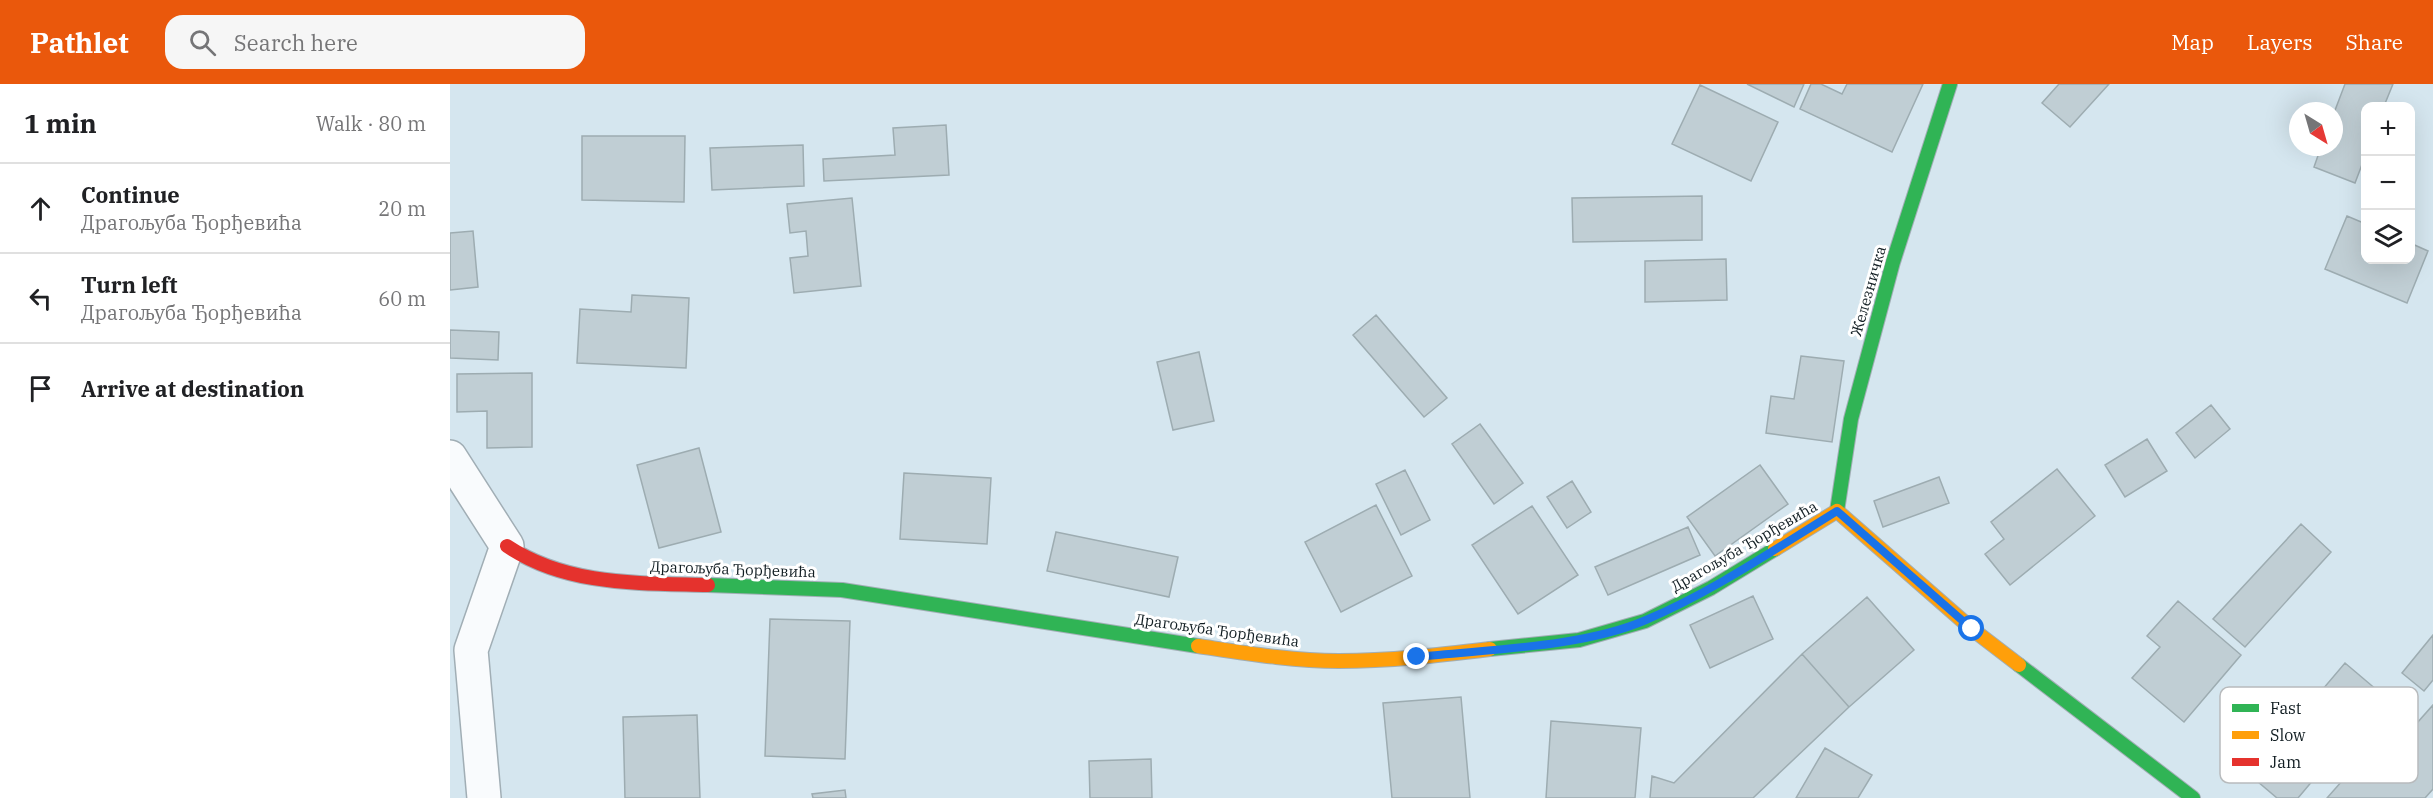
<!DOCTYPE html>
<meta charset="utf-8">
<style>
body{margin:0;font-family:"IBM Plex Serif",serif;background:#f6f6f6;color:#202124}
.controls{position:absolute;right:18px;top:18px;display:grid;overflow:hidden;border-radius:12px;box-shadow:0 6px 24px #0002}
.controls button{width:54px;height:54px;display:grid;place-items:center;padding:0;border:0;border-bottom:2px solid #e0e0e0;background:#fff;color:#202124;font:30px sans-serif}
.compass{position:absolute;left:1839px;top:18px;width:54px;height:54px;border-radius:50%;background:#fff;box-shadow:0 6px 24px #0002;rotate:143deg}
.stop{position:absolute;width:18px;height:18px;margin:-14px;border:4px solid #1a73e8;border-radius:50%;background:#fff}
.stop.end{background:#1a73e8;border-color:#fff;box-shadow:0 2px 6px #0008}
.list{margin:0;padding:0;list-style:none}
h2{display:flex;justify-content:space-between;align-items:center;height:78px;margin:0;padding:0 24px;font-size:26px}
h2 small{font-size:20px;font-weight:400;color:#757577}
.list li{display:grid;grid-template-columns:39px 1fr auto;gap:18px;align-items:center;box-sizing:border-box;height:90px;padding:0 24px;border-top:2px solid #e0e0e0}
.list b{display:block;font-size:22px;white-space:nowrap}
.list p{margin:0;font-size:20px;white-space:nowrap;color:#757577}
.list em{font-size:20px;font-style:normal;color:#757577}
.icon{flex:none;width:33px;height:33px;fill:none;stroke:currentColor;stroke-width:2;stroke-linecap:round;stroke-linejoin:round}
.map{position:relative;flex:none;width:1983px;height:714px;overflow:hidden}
header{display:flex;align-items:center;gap:36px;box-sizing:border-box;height:84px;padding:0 30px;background:#ea580c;color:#fff}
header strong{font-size:28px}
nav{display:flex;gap:33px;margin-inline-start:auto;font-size:21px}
.search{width:420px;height:54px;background:#f6f6f6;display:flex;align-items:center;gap:15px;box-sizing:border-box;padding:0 21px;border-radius:18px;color:#757577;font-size:22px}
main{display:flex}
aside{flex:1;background:#fff}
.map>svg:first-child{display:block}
.building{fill:#c0ced4;stroke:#9dacb1;stroke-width:1.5}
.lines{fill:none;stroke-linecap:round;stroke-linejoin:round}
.street-casing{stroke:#a1aeb5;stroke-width:36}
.fast-casing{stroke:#a1aeb5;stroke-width:16}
.slow-casing{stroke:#a1aeb5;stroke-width:16}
.jam-casing{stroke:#a1aeb5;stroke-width:16}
.street{stroke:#f9fbfd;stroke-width:33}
.fast{stroke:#30b455;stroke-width:14}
.slow{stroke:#ff9f0a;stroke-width:14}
.jam{stroke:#e5322d;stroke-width:14}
.route{stroke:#1a73e8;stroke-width:8}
.labels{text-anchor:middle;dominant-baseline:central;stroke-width:6;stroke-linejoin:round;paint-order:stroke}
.street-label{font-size:15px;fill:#111d22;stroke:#fff}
.key{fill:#fff;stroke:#b8bbbd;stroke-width:1.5}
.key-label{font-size:16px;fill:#111d22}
</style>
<header>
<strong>Pathlet</strong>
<div class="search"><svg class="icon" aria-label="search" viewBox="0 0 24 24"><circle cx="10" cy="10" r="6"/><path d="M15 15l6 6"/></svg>Search here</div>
<nav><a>Map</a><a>Layers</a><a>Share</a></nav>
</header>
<main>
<aside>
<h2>1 min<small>Walk · 80 m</small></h2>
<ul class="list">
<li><svg class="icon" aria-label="ahead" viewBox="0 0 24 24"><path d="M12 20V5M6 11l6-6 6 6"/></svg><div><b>Continue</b><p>Драгољуба Ђорђевића</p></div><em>20 m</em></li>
<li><svg class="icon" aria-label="left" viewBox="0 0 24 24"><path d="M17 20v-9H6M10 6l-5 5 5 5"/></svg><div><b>Turn left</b><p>Драгољуба Ђорђевића</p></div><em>60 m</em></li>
<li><svg class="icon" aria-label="arrive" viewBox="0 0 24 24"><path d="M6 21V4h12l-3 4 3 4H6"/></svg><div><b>Arrive at destination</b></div></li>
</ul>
</aside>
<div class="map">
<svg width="1983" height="714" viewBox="0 0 1983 714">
<rect width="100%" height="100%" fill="#d5e6ef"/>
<path class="building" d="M1297 0H1354L1344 23Z
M1361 0H1371L1392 10 1397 0H1473L1442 68 1350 25Z
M1609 0H1659L1620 43 1592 19Z
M1895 0H1943L1934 22H1916V70L1905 99 1864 83 1871 63H1884V29Z
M1250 1 1328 38 1301 97 1222 60Z
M496 41 499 91 374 97 373 75 445 71 443 44Z
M132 52H235L234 118 132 116Z
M353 61 354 102 262 106 260 64Z
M1252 112V156L1123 158 1122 114Z
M402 114 411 202 344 209 340 174 358 172 356 147 340 149 337 120Z
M1897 132 1916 140V176H1960V159L1978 167 1957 219 1875 185Z
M23 147 28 203 0 206V149Z
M1276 175 1277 216 1195 218V177Z
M182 211 239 214 236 284 127 279 130 225 181 228Z
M926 231 997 314 974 333 903 251Z
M0 246 49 248 48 276 0 274Z
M749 268 764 337 723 346 707 278Z
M1351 272 1394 277 1382 358 1316 349 1321 312 1344 315Z
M82 289V363L37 364V327L7 328V290Z
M1761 321 1780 345 1745 374 1726 349Z
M1030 340 1073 399 1044 420 1002 360Z
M1697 355 1717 387 1675 413 1655 381Z
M249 364 271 448 209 464 187 381Z
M1310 381 1338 420 1265 472 1237 433Z
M1607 385 1645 432 1560 501 1535 470 1554 455 1541 438Z
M955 386 980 436 951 451 926 400Z
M454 389 541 394 537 460 450 455Z
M1489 393 1499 419 1433 443 1424 417Z
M1122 397 1141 428 1117 444 1097 413Z
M926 421 962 492 891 528 855 458Z
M1082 422 1128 491 1068 530 1022 461Z
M1851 440 1881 468 1795 563 1763 535Z
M1238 443 1250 471 1158 511 1145 483Z
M606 448 728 473 719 513 597 487Z
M1303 512 1323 555 1260 584 1240 541Z
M1417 513 1464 566 1399 623 1352 570Z
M1728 517 1791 571 1734 638 1682 594 1710 563 1697 552Z
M320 535 400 537 395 675 315 672Z
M1983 551V596L1974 607 1952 589Z
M1352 570 1399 623 1303 714H1200L1202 692 1224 699Z
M1895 579 1934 612 1848 714H1827L1781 675 1816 634 1828 645 1844 626 1850 632Z
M1011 613 1020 714H942L933 619Z
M1983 621V705L1975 714H1877L1938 645 1951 657Z
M247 631 250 714H175L173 633Z
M1101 637 1191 644 1185 714H1096Z
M1375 664 1422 691 1408 714H1346Z
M701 675 702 714H640L639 677Z
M395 706 396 714H363L362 710Z"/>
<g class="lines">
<g class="street-casing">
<path id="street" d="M0 373 57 462 21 566 34 714"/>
</g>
<g class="fast-casing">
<path id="fast" d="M1387 427 1401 335 1443 178 1500 0
M258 501 392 506 748 562
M1040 565 1129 556 1195 537 1261 504 1325 465
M1569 581 1743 714"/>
</g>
<g class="slow-casing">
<path id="slow" d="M1325 465 1387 427 1522 545 1569 581
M748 562C795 569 842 577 889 577 940 577 990 571 1040 565"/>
</g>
<g class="jam-casing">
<path id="jam" d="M57 462C117 502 189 499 258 501"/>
</g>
<use href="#street" class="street"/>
<use href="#fast" class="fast"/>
<use href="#slow" class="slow"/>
<use href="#jam" class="jam"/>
</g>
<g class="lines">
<path class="route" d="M967 573C1038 565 1131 564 1196 536 1264 507 1325 465 1387 427L1522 545"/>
</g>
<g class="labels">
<g class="street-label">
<text transform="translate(1418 207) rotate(-74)">Железничка</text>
<text transform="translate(1294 462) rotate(-30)">Драгољуба Ђорђевића</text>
<text transform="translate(283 485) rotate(2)">Драгољуба Ђорђевића</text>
<text transform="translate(767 546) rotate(8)">Драгољуба Ђорђевића</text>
</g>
</g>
<rect x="1770" y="603" width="198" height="96" rx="9" class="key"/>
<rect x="1782" y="620" width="27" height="8" fill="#30b455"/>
<rect x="1782" y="647" width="27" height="8" fill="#ff9f0a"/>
<rect x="1782" y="674" width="27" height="8" fill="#e5322d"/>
<g class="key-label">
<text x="1820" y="630">Fast</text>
<text x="1820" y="657">Slow</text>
<text x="1820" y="684">Jam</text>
</g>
</svg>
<div class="controls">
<button>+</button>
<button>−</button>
<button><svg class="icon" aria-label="layers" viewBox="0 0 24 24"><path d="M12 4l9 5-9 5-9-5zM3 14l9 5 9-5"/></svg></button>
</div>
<svg class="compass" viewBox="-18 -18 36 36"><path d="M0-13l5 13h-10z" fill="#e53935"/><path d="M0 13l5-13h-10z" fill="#757577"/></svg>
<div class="stop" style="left:1522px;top:545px"></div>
<div class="stop end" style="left:967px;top:573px"></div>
</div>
</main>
